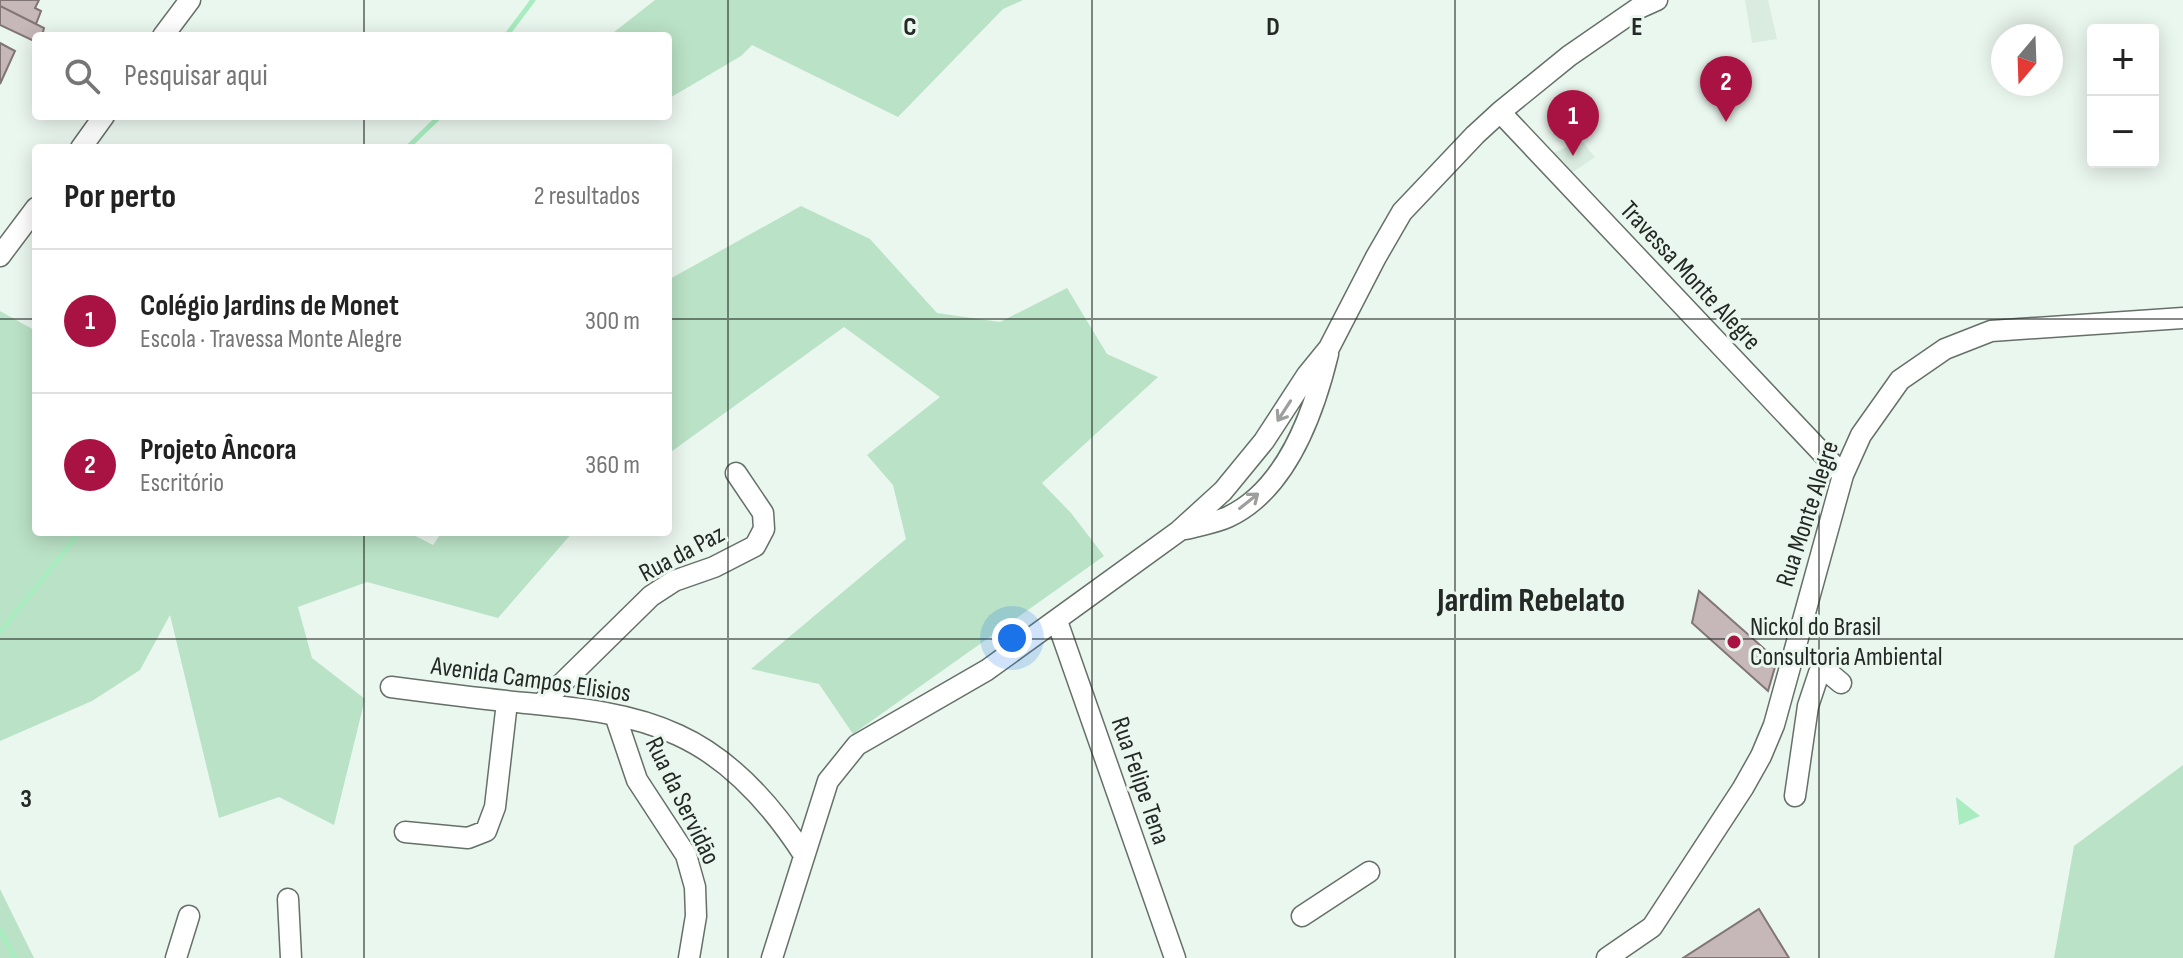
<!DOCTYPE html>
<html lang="pt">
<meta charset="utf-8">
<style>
body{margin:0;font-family:"Sofia Sans Condensed",sans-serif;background:#f2f2f2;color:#222}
.controls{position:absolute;right:24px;top:24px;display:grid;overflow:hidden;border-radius:8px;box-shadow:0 4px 20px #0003}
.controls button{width:72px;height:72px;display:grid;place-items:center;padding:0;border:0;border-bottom:2px solid #e0e0e0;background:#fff;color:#222;font:40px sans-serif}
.compass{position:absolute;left:1991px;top:24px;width:72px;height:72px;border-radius:50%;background:#fff;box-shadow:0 4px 20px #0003;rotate:199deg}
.you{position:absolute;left:1012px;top:638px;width:28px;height:28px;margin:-20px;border:6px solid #fff;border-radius:50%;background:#1a73e8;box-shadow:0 0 0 12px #1a73e833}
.badge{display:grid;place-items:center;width:52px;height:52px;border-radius:50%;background:#a91343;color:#fff;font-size:26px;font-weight:700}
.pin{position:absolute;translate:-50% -66px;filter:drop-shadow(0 2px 4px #0008)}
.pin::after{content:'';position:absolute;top:42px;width:28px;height:24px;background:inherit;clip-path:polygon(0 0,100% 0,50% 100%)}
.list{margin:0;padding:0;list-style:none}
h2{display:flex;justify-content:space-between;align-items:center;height:104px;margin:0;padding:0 32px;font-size:34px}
h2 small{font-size:26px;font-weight:400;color:#767676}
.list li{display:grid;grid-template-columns:52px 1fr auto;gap:24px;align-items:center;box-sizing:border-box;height:144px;padding:0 32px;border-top:2px solid #e0e0e0}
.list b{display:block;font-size:30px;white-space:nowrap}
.list p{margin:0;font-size:26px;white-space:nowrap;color:#767676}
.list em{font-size:26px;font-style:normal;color:#767676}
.icon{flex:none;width:44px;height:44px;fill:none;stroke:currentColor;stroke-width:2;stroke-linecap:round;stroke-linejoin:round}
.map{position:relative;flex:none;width:2183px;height:958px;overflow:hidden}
.search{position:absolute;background:#fff;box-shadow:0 4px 20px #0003;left:32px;top:32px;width:640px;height:88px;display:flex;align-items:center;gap:20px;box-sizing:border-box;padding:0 28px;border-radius:8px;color:#767676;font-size:30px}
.panel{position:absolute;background:#fff;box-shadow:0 4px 20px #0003;left:32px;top:144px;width:640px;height:392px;border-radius:8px}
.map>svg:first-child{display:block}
.built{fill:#d9ecdf}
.green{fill:#bae2c6}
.water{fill:#a8ecbf}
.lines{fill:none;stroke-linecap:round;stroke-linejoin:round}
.stream{stroke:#a8ecbf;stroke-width:5}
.building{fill:#c6b7b9;stroke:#827576;stroke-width:2}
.minor-casing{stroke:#657068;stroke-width:23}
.minor{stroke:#fff;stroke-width:20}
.oneway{stroke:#9d9f9d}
.grid{fill:none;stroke:#252926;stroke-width:2;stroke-opacity:0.55}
.poi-dot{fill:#a91343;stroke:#eaf7ee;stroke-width:3}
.labels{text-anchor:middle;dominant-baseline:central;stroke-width:6;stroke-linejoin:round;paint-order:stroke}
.street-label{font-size:26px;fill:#252926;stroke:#eaf7ee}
.poi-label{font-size:26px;fill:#252926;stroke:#eaf7ee;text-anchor:start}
.district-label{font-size:34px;font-weight:bold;fill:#252926;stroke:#eaf7ee}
.grid-label{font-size:26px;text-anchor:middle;font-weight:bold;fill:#252926;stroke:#eaf7ee;stroke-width:6;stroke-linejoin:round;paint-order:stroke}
</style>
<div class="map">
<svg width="2183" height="958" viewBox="0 0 2183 958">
<rect width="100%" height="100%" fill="#eaf7ee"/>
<path class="built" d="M1745 0H1768L1777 39 1752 43Z
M1581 140 1595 157 1570 174 1551 154Z"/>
<path class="green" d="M655 0H1023L1003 9 898 117 752 45 741 56 668 99V36H609Z
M801 206 870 239 937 313 1000 322 1067 288 1107 354 1158 377 1042 483 1071 513 1104 556 853 734 819 684 751 669 906 539 893 485 867 455 940 397 844 327 668 454V280Z
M0 311 36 331V532H408L433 545 442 532H573L498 618 367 582 298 607 312 658 365 699 334 825 279 797 219 818 170 615 140 670 92 701 0 741Z
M2183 765V958H2054L2074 846Z
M0 889 34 958H0Z"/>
<path class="water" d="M1956 797 1980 816 1959 825Z"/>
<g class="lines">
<path class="stream" d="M506 36 533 0
M407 148 440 116
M0 632 74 540 75 532
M0 930 15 958"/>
</g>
<path class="building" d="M0 0H39L35 8 41 11 36 24 0 6Z
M0 6 44 28 42 36H36V42L0 25Z
M0 43 15 51 0 84Z
M1699 591 1777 660 1768 691 1692 623Z
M1759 909 1789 958H1683Z"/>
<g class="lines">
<g class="minor-casing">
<path id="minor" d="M163 36 190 0
M1500 112 1843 475
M81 148 104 116
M0 256 36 208
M1186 529C1200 525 1215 523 1228 517 1286 490 1314 412 1328 354
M1057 621 1175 958
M391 687C429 692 467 697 506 701 563 707 625 710 678 735 731 759 773 807 804 855
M541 704 651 596 674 581 714 567 755 546 764 529 763 513 736 473
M615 715 637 780 686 855 695 887 696 916 689 958
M1795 796 1808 706 1819 673H1829L1841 683
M405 832 468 838 486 831 495 807 507 702
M288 899 291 958
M1302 916 1369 872
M176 958 189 916
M772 958 828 781 857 745 987 670 1179 531 1223 491 1264 441 1307 375 1329 348 1376 257 1402 212 1475 135 1500 112 1569 56 1637 9 1657 0
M1607 958 1652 927 1743 788 1761 756 1774 725 1843 475 1861 435 1900 380 1945 349 1991 331 2183 318"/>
</g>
<use href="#minor" class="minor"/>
</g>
<defs><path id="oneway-shaft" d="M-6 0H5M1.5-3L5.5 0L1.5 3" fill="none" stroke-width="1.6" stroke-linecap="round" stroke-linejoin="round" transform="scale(2)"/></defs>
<g class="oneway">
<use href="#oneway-shaft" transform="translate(1284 411) rotate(123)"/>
<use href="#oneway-shaft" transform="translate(1249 501) rotate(-39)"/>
</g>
<path class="grid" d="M364 0V36M728 0V958M1092 0V958M1455 0V958M1819 0V958M364 116V148M0 319H36M668 319H2183M364 532V958M0 639H2183"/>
<circle class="poi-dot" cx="1734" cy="642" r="8"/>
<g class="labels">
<g class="street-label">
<text transform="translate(1690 276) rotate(47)">Travessa Monte Alegre</text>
<text transform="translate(1808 514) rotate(-72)">Rua Monte Alegre</text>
<text transform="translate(682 554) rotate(-28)">Rua da Paz</text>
<text transform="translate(531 680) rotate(8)">Avenida Campos Elisios</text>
<text transform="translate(1140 781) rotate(71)">Rua Felipe Tena</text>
<text transform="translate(682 801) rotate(64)">Rua da Servidão</text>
</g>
<g class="poi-label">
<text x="1750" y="627">Nickol do Brasil<tspan x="1750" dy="30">Consultoria Ambiental</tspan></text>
</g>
<g class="district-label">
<text x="1531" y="600">Jardim Rebelato</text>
</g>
</g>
<g class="grid-label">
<text x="910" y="35">C</text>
<text x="1273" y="35">D</text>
<text x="1637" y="35">E</text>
<text x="26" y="807">3</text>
</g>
</svg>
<div class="controls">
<button>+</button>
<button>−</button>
</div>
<svg class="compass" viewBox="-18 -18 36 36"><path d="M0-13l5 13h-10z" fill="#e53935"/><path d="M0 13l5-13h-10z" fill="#767676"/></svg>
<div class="you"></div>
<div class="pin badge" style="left:1573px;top:156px">1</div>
<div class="pin badge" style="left:1726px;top:122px">2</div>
<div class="search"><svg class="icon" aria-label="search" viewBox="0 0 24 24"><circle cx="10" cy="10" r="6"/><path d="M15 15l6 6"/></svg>Pesquisar aqui</div>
<section class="panel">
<h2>Por perto<small>2 resultados</small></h2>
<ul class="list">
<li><span class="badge">1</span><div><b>Colégio Jardins de Monet</b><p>Escola · Travessa Monte Alegre</p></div><em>300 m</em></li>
<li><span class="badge">2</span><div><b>Projeto Âncora</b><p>Escritório</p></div><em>360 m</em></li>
</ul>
</section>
</div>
